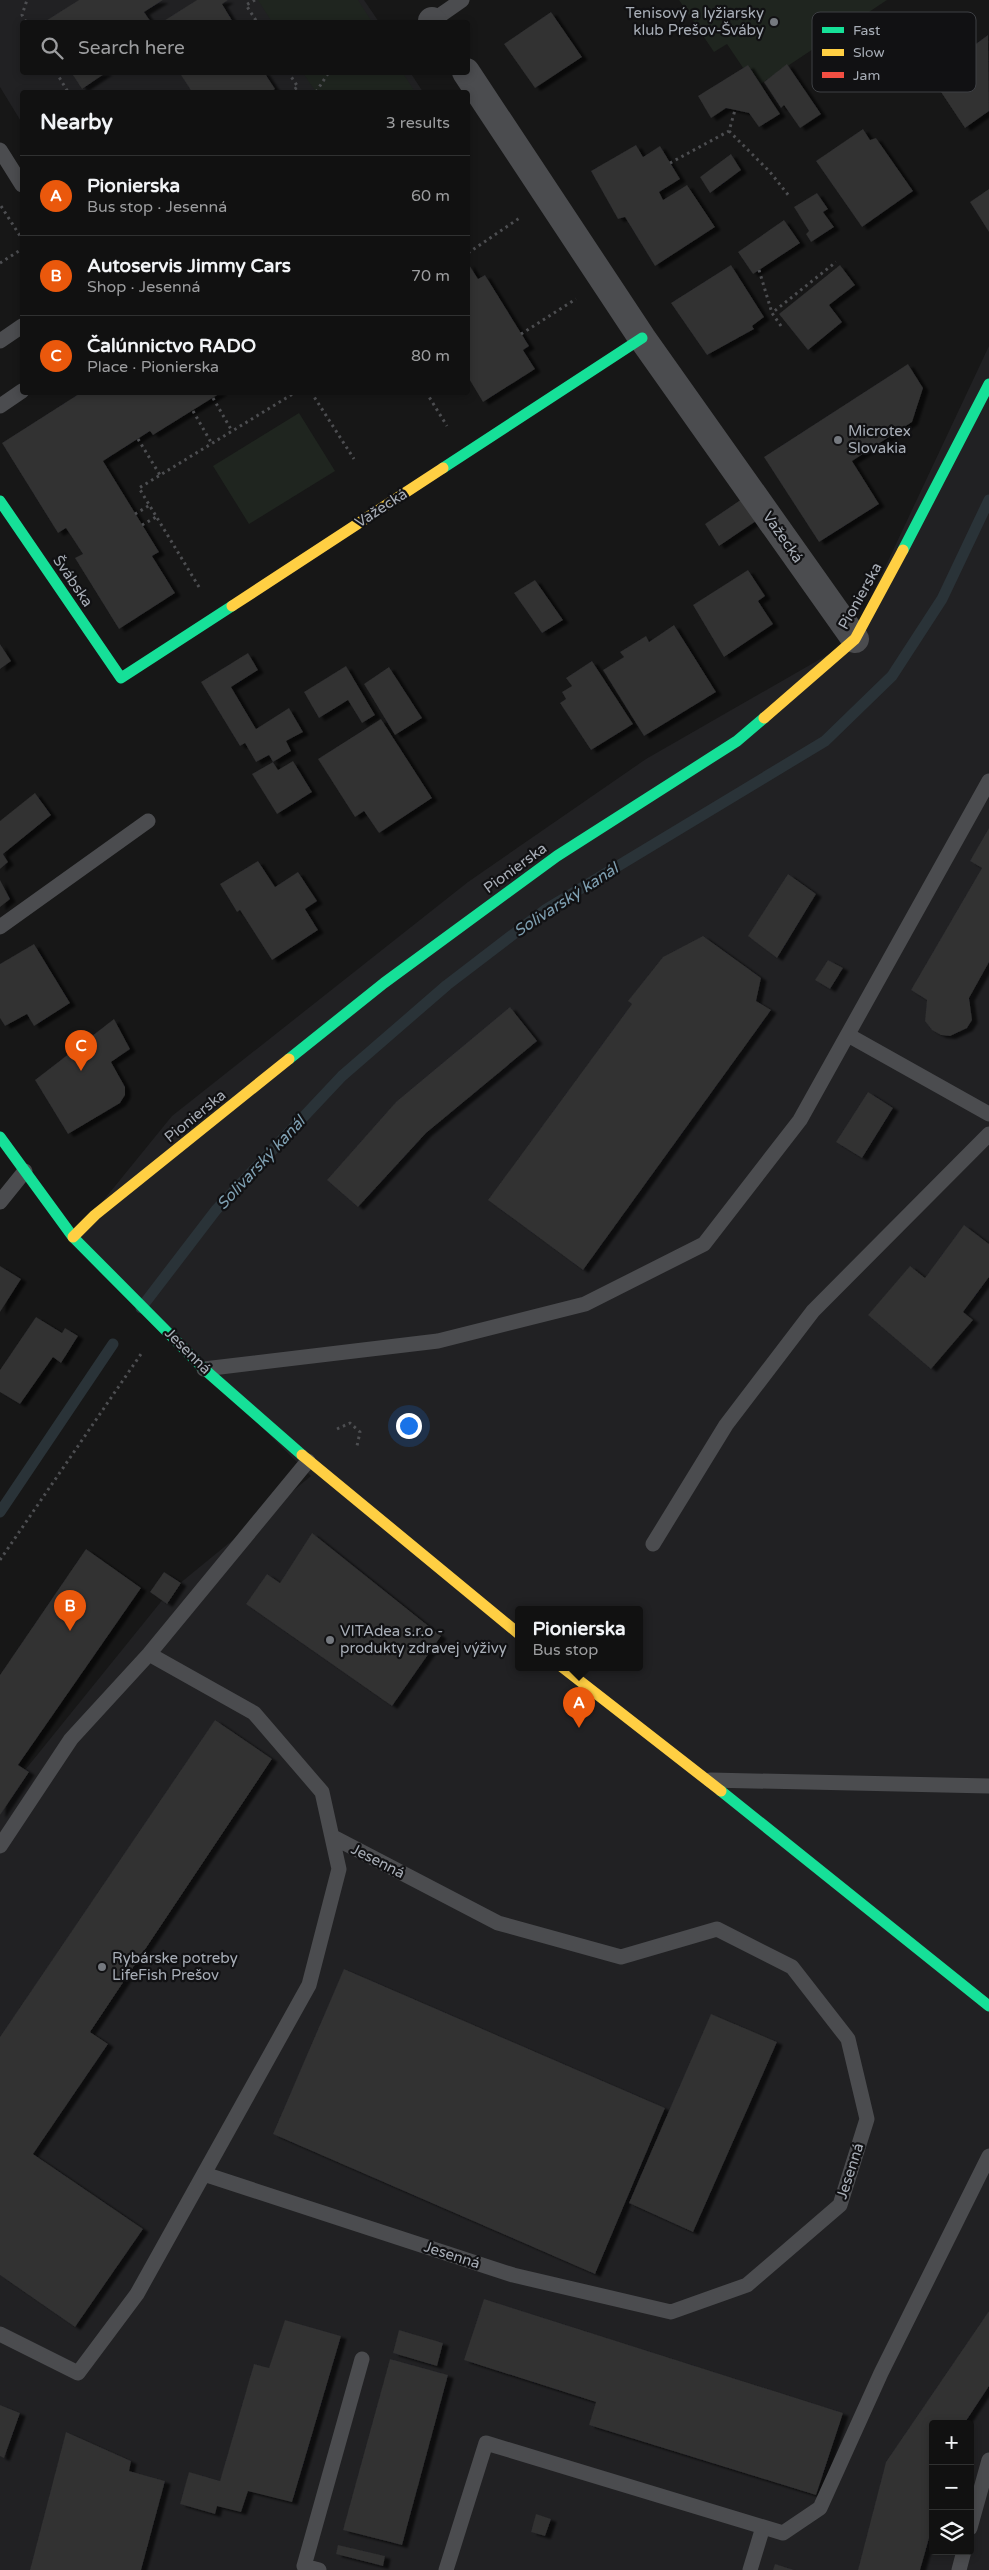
<!DOCTYPE html>
<meta charset="utf-8">
<style>
body{margin:0;font-family:"Varela Round",sans-serif;background:#1e1f1f;color:#f1f3f6}
.controls{position:absolute;right:15px;bottom:15px;display:grid;overflow:hidden;border-radius:5px;box-shadow:0 2px 8px #0003}
.controls button{width:45px;height:45px;display:grid;place-items:center;padding:0;border:0;border-bottom:1px solid #303131;background:#111;color:#f1f3f6;font:25px sans-serif}
.you{position:absolute;left:408px;top:1425px;width:18px;height:18px;margin:-12px;border:4px solid #fff;border-radius:50%;background:#1a73e8;box-shadow:0 0 0 8px #1a73e833}
.badge{display:grid;place-items:center;width:32px;height:32px;border-radius:50%;background:#ea580c;color:#fff;font-size:16px;font-weight:700}
.pin{position:absolute;translate:-50% -41px;filter:drop-shadow(0 1px 2px #0008)}
.pin::after{content:'';position:absolute;top:26px;width:18px;height:15px;background:inherit;clip-path:polygon(0 0,100% 0,50% 100%)}
.popup{position:absolute;left:515px;top:1606px;width:128px;height:65px;box-sizing:border-box;display:grid;place-content:center;border-radius:5px;background:#111;filter:drop-shadow(0 1px 4px #0005);font-size:16px;white-space:nowrap;color:#9c9d9f}
.popup b{font-size:19px;color:#f1f3f6}
.popup::after{content:'';position:absolute;left:50%;top:100%;margin-left:-10px;border:10px solid transparent;border-top-color:#111}
.list{margin:0;padding:0;list-style:none}
h2{display:flex;justify-content:space-between;align-items:center;height:65px;margin:0;padding:0 20px;font-size:21px}
h2 small{font-size:16px;font-weight:400;color:#9c9d9f}
.list li{display:grid;grid-template-columns:32px 1fr auto;gap:15px;align-items:center;box-sizing:border-box;height:80px;padding:0 20px;border-top:1px solid #303131}
.list b{display:block;font-size:19px;white-space:nowrap}
.list p{margin:0;font-size:16px;white-space:nowrap;color:#9c9d9f}
.list em{font-size:16px;font-style:normal;color:#9c9d9f}
.icon{flex:none;width:28px;height:28px;fill:none;stroke:currentColor;stroke-width:2;stroke-linecap:round;stroke-linejoin:round}
.map{position:relative;flex:none;width:989px;height:2570px;overflow:hidden}
.search{position:absolute;background:#111;box-shadow:0 2px 8px #0003;left:20px;top:20px;width:450px;height:55px;display:flex;align-items:center;gap:12px;box-sizing:border-box;padding:0 18px;border-radius:5px;color:#9c9d9f;font-size:19px}
.panel{position:absolute;background:#111;box-shadow:0 2px 8px #0003;left:20px;top:90px;width:450px;height:305px;border-radius:5px}
.map>svg:first-child{display:block}
.built{fill:#212123;fill-rule:evenodd}
.green{fill:#1f251f}
.lines{fill:none;stroke-linecap:round;stroke-linejoin:round}
.stream{stroke:#2a3338;stroke-width:11}
.building{fill:#303031;filter:url(#shadow)}
.path{stroke:#4d4e51;stroke-width:3;stroke-dasharray:2.5 4;stroke-linecap:butt}
.lane{stroke:#4b4c4f;stroke-width:15}
.street{stroke:#4b4c4f;stroke-width:28}
.fast{stroke:#16e098;stroke-width:11}
.slow{stroke:#ffcf43;stroke-width:11}
.poi-dot{fill:#75797f;stroke:#111113;stroke-width:2}
.labels{text-anchor:middle;dominant-baseline:central;stroke-width:4.5;stroke-linejoin:round;paint-order:stroke}
.poi-label{font-size:15px;fill:#a8aeb7;stroke:#111113;text-anchor:start}
.street-label{font-size:15px;fill:#a8aeb7;stroke:#111113}
.water-label{font-size:16px;font-style:italic;fill:#7fa0b2;stroke:#111113}
.key{fill:#111113;stroke:#3e4044;stroke-width:1}
.key-label{font-size:14px;fill:#a8aeb7}
</style>
<div class="map">
<svg width="989" height="2570" viewBox="0 0 989 2570">
<defs>
<filter id="shadow"><feDropShadow dx="5.5" dy="3" stdDeviation="1" flood-color="#0009"/></filter>
</defs>
<rect width="100%" height="100%" fill="#171717"/>
<path class="built" d="M0 0H364L379 22H22V72H410L423 92H22V123L0 87Z
M989 346V2570H0V1801L168 1593 311 1476 72 1239 172 1116 468 882 646 759 850 642ZM519 1609H639V1667H519ZM933 2424H970V2551H933Z"/>
<path class="green" d="M258 0H358L372 22H272Z
M679 0H887L756 87 727 44 714 52Z
M303 73H403L415 92H316Z
M299 413 335 471 249 524 213 466Z"/>
<g class="lines">
<path class="stream" d="M141 1308 216 1210 342 1076 447 985 545 910 825 741 892 676 942 599 989 500
M0 1512 113 1344"/>
</g>
<path class="building" d="M79 0H163L144 12 151 22H44Z
M197 0H228L222 4 233 22H162Z
M551 12 582 57 535 88 504 44Z
M988 35 989 111 965 128 931 77Z
M787 64 821 114 800 128 784 105 781 108 764 82Z
M748 65 780 114 759 127 749 113 726 108 711 118 698 96Z
M71 72H107L82 89Z
M179 72H264L275 89 270 92H192Z
M863 129 870 140 876 138 913 191 862 227 816 161Z
M636 145 643 157 660 146 680 179 659 192 663 200 687 185 715 227 655 266 625 217 618 219 591 171Z
M731 154 741 170 710 193 700 177Z
M989 189V232L970 202Z
M817 193 828 209 823 212 834 227 811 242 806 234 809 231 794 207Z
M784 220 800 243 753 274 738 252Z
M468 263 478 279 485 275 529 346 523 350 535 369 483 402 468 377Z
M731 265 764 317 752 326 754 329 707 355 671 303Z
M840 265 855 285 829 305 842 322 808 350 779 314Z
M908 364 923 388 912 422 852 461 879 504 819 542 764 457Z
M82 392H222L153 435 150 431 103 461 159 552 152 556 175 593 119 629 75 558 83 554 66 528 58 533 2 443Z
M742 499 756 521 719 546 705 524Z
M748 570 765 596 758 601 773 624 724 657 693 605Z
M535 580 563 620 542 633 514 593Z
M674 625 716 692 644 736 603 670 624 657 620 652 646 636 649 642Z
M0 644 11 661 0 669Z
M248 653 258 670 231 687 256 729 289 708 303 732 286 741 291 751 273 762 269 755 256 762 245 743 240 746 201 682Z
M592 661 633 724 591 750 560 703 566 699 562 692 572 686 566 678Z
M346 666 375 715 362 723 348 700 319 718 304 692Z
M389 667 422 718 395 735 364 684Z
M381 719 432 798 379 833 364 811 355 817 318 759Z
M293 761 312 792 277 814 252 774 273 762 278 770Z
M35 793 51 815 3 854 8 862 0 869V821Z
M989 828V962L969 998 972 1020 967 1028 950 1036 941 1035 932 1030 925 1021 927 1000 911 990 982 868 970 861Z
M258 861 275 887 298 872 317 901 305 909 318 930 272 960 240 910 237 912 220 884Z
M788 874 816 894 777 958 748 936Z
M0 880 10 899 0 907Z
M703 936 761 978 756 1001 771 1010 583 1270 488 1200 632 1004 628 1001 663 957Z
M34 944 70 1003 34 1026 27 1014 5 1026 0 1018V964Z
M828 960 843 968 830 989 815 980Z
M510 1007 537 1041 426 1133 358 1207 327 1180 396 1102Z
M114 1019 130 1049 111 1062 125 1087V1095L120 1103 68 1134 35 1080Z
M868 1092 893 1108 862 1158 836 1142Z
M964 1225 989 1244V1277L963 1312 973 1320 931 1369 868 1315 910 1266 925 1278Z
M0 1266 21 1279 0 1312Z
M36 1317 62 1333 65 1328 78 1336 61 1363 53 1357 20 1404 0 1392V1370Z
M312 1533 441 1636 392 1706 246 1604 267 1574 280 1583Z
M86 1549 141 1588 18 1765 29 1772 0 1815V1675Z
M164 1572 181 1583 167 1604 150 1592Z
M215 1720 272 1759 90 2032 108 2044 33 2154 143 2229 75 2327 0 2275V2037Z
M344 1969 665 2108 595 2274 273 2134Z
M711 2014 777 2042 693 2232 629 2203Z
M484 2299 843 2413 816 2495 589 2425 596 2402 464 2360Z
M989 2311V2386L964 2424H933V2470L930 2473 933 2474V2524L920 2570H858L886 2462Z
M285 2320 341 2336 292 2502 248 2491 241 2512 217 2506 215 2514 180 2504 189 2472 220 2481 254 2364 269 2368Z
M399 2330 443 2343 437 2366 393 2353Z
M390 2359 448 2375 402 2545 343 2530Z
M0 2405 20 2413 4 2458 0 2456Z
M66 2432 131 2461 129 2471 165 2481 141 2570H30Z
M536 2514 551 2519 545 2536 531 2532Z
M338 2545 385 2556 383 2566 336 2554Z
M775 2564 794 2570H773Z"/>
<g class="lines">
<path class="path" d="M255 0 246 5 257 22
M26 22 22 15 27 0
M56 72 68 92
M288 72 298 87 290 92
M333 72H344
M316 92 329 72
M729 131 770 172 789 196
M670 163 729 131 735 110
M1 206 22 239
M468 253 521 217
M0 263 22 249
M759 270 772 313
M781 326 772 313 836 262
M521 334 576 299
M311 392 354 459
M426 392 447 426
M213 398 232 431
M193 411 212 444
M138 439 160 475
M135 514 150 505
M142 525 158 516
M199 587 139 488 296 392
M337 1429 350 1423 360 1432 357 1446
M0 1560 141 1354"/>
<path class="lane" d="M432 21 462 0
M0 150 22 185
M0 341 22 326
M0 406 22 391
M0 927 148 821
M848 1035 989 1114
M0 1202 25 1171
M204 1369 438 1341 585 1304 704 1244 800 1120 989 781
M653 1544 726 1425 813 1311 989 1134
M710 1780 989 1786
M0 1846 71 1739 149 1654 308 1461
M204 2174 513 2275 671 2312 747 2285 840 2205 867 2119 848 2039 792 1967 717 1929 621 1957 498 1923 333 1837
M0 2334 78 2373 137 2294 309 1985 339 1869 322 1792 254 1713 149 1654
M970 2528 989 2460
M319 2570 304 2566 362 2359
M446 2570 486 2443 783 2533 820 2508 881 2373 989 2156
M750 2570 763 2527
M959 2570 964 2551"/>
<path class="street" d="M432 21 433 22
M466 72 642 338 855 639"/>
<path class="fast" d="M443 468 642 338
M0 501 121 678 232 606
M903 550 989 384
M289 1059 384 983 557 856 737 741 764 718
M0 1137 73 1237 204 1369 302 1455
M721 1791 989 2006"/>
<path class="slow" d="M232 606 443 468
M764 718 855 639 903 550
M73 1237 95 1215 289 1059
M302 1455 519 1634
M562 1667 721 1791"/>
</g>
<g class="poi-dot">
<circle cx="774" cy="22" r="5"/>
<circle cx="838" cy="440" r="5"/>
<circle cx="330" cy="1640" r="5"/>
<circle cx="102" cy="1967" r="5"/>
</g>
<g class="labels">
<g class="poi-label">
<text x="764" y="13" text-anchor="end">Tenisový a lyžiarsky<tspan x="764" dy="17">klub Prešov-Šváby</tspan></text>
<text x="848" y="431">Microtex<tspan x="848" dy="17">Slovakia</tspan></text>
<text x="340" y="1631">VITAdea s.r.o -<tspan x="340" dy="17">produkty zdravej výživy</tspan></text>
<text x="112" y="1958">Rybárske potreby<tspan x="112" dy="17">LifeFish Prešov</tspan></text>
</g>
<g class="street-label">
<text transform="translate(381 508) rotate(-33)">Važecká</text>
<text transform="translate(783 537) rotate(55)">Važecká</text>
<text transform="translate(73 581) rotate(56)">Švábska</text>
<text transform="translate(860 596) rotate(-61)">Pionierska</text>
<text transform="translate(515 868) rotate(-36)">Pionierska</text>
<text transform="translate(195 1116) rotate(-39)">Pionierska</text>
<text transform="translate(188 1351) rotate(45)">Jesenná</text>
<text transform="translate(378 1861) rotate(27)">Jesenná</text>
<text transform="translate(850 2171) rotate(-72)">Jesenná</text>
<text transform="translate(452 2255) rotate(18)">Jesenná</text>
</g>
<g class="water-label">
<text transform="translate(566 900) rotate(-33)">Solivarský kanál</text>
<text transform="translate(261 1163) rotate(-47)">Solivarský kanál</text>
</g>
</g>
<rect x="812" y="12" width="164" height="80" rx="8" class="key"/>
<rect x="822" y="27" width="22" height="6" fill="#16e098"/>
<rect x="822" y="49" width="22" height="7" fill="#ffcf43"/>
<rect x="822" y="72" width="22" height="6" fill="#f24e42"/>
<g class="key-label">
<text x="853" y="35">Fast</text>
<text x="853" y="57">Slow</text>
<text x="853" y="80">Jam</text>
</g>
</svg>
<div class="controls">
<button>+</button>
<button>−</button>
<button><svg class="icon" aria-label="layers" viewBox="0 0 24 24"><path d="M12 4l9 5-9 5-9-5zM3 14l9 5 9-5"/></svg></button>
</div>
<div class="you"></div>
<div class="pin badge" style="left:579px;top:1728px">A</div>
<div class="popup"><b>Pionierska</b>Bus stop</div>
<div class="pin badge" style="left:70px;top:1631px">B</div>
<div class="pin badge" style="left:81px;top:1071px">C</div>
<div class="search"><svg class="icon" aria-label="search" viewBox="0 0 24 24"><circle cx="10" cy="10" r="6"/><path d="M15 15l6 6"/></svg>Search here</div>
<section class="panel">
<h2>Nearby<small>3 results</small></h2>
<ul class="list">
<li><span class="badge">A</span><div><b>Pionierska</b><p>Bus stop · Jesenná</p></div><em>60 m</em></li>
<li><span class="badge">B</span><div><b>Autoservis Jimmy Cars</b><p>Shop · Jesenná</p></div><em>70 m</em></li>
<li><span class="badge">C</span><div><b>Čalúnnictvo RADO</b><p>Place · Pionierska</p></div><em>80 m</em></li>
</ul>
</section>
</div>
